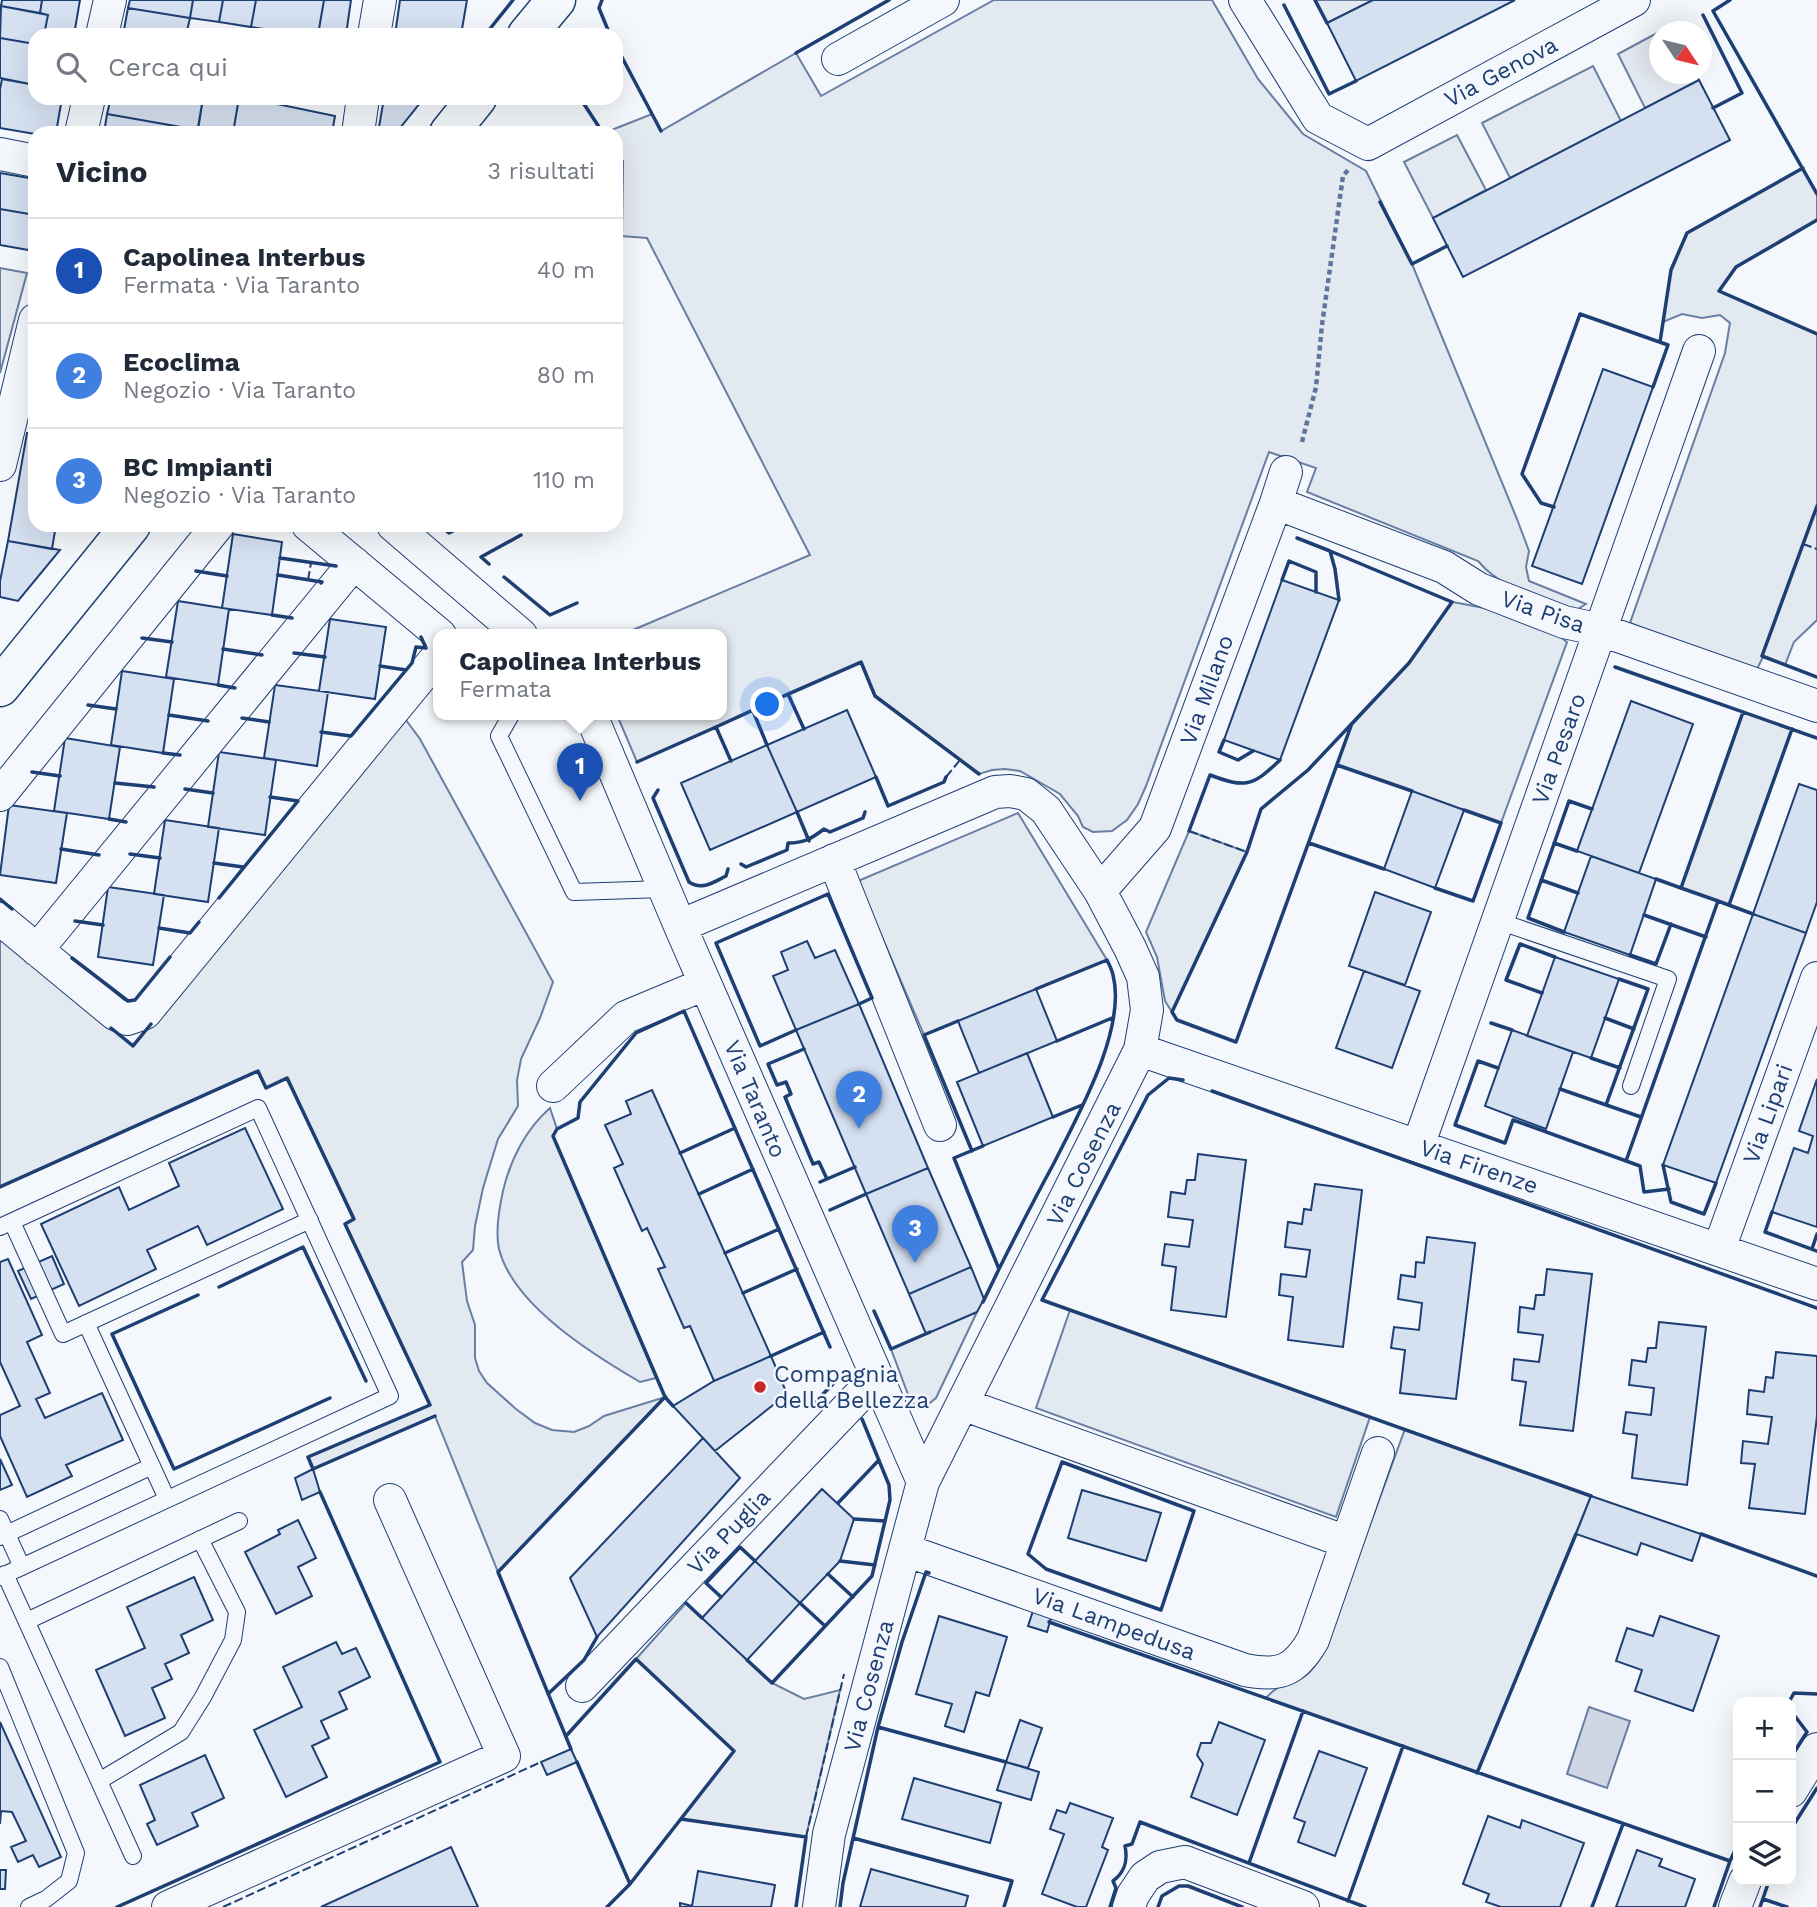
<!DOCTYPE html>
<html lang="it">
<meta charset="utf-8">
<style>
body{margin:0;font-family:"Work Sans",sans-serif;background:#f6f6f7;color:#1f2937}
.controls{position:absolute;right:21px;bottom:21px;display:grid;overflow:hidden;border-radius:14px;box-shadow:0 7px 28px #0002}
.controls button{width:63px;height:63px;display:grid;place-items:center;padding:0;border:0;border-bottom:2px solid #e0e1e3;background:#fff;color:#1f2937;font:35px sans-serif}
.compass{position:absolute;left:1649px;top:21px;width:63px;height:63px;border-radius:50%;background:#fff;box-shadow:0 7px 28px #0002;rotate:125deg}
.you{position:absolute;left:768px;top:705px;width:24px;height:24px;margin:-18px;border:5px solid #fff;border-radius:50%;background:#1a73e8;box-shadow:0 0 0 10px #1a73e833}
.badge{display:grid;place-items:center;width:46px;height:46px;border-radius:50%;background:#c62828;color:#fff;font-size:23px;font-weight:700}
.pin{position:absolute;translate:-50% -58px;filter:drop-shadow(0 2px 4px #0008)}
.pin::after{content:'';position:absolute;top:37px;width:24px;height:21px;background:inherit;clip-path:polygon(0 0,100% 0,50% 100%)}
.popup{position:absolute;left:433px;top:629px;width:294px;height:91px;box-sizing:border-box;display:grid;place-content:center;border-radius:14px;background:#fff;filter:drop-shadow(0 2px 5px #0005);font-size:23px;white-space:nowrap;color:#747a83}
.popup b{font-size:26px;color:#1f2937}
.popup::after{content:'';position:absolute;left:50%;top:100%;margin-left:-14px;border:14px solid transparent;border-top-color:#fff}
.list{margin:0;padding:0;list-style:none}
h2{display:flex;justify-content:space-between;align-items:center;height:91px;margin:0;padding:0 28px;font-size:30px}
h2 small{font-size:23px;font-weight:400;color:#747a83}
.list li{display:grid;grid-template-columns:46px 1fr auto;gap:21px;align-items:center;box-sizing:border-box;height:105px;padding:0 28px;border-top:2px solid #e0e1e3}
.list b{display:block;font-size:26px;white-space:nowrap}
.list p{margin:0;font-size:23px;white-space:nowrap;color:#747a83}
.list em{font-size:23px;font-style:normal;color:#747a83}
.icon{flex:none;width:38px;height:38px;fill:none;stroke:currentColor;stroke-width:2;stroke-linecap:round;stroke-linejoin:round}
.map{position:relative;flex:none;width:1817px;height:1907px;overflow:hidden}
.search{position:absolute;background:#fff;box-shadow:0 7px 28px #0002;left:28px;top:28px;width:595px;height:77px;display:flex;align-items:center;gap:18px;box-sizing:border-box;padding:0 24px;border-radius:21px;color:#747a83;font-size:26px}
.panel{position:absolute;background:#fff;box-shadow:0 7px 28px #0002;left:28px;top:126px;width:595px;height:406px;border-radius:21px}
.map>svg:first-child{display:block}
.green{fill:#e3e9f0;stroke:#687fa3;stroke-width:2}
.water{fill:#cfd7e4;stroke:#687fa3;stroke-width:2}
.building{fill:#d5e0f0;stroke:#1d3f73;stroke-width:2}
.lines{fill:none;stroke-linecap:round;stroke-linejoin:round}
.lane-casing{stroke:#1d3f73;stroke-width:18}
.street-casing{stroke:#1d3f73;stroke-width:34}
.secondary-casing{stroke:#1d3f73;stroke-width:41}
.path{stroke:#5e769c;stroke-width:4.5;stroke-dasharray:5 3.5;stroke-linecap:butt}
.lane{stroke:#f4f7fb;stroke-width:16}
.street{stroke:#f4f7fb;stroke-width:32}
.secondary{stroke:#f4f7fb;stroke-width:38}
.fence{stroke:#1d3f73;stroke-width:2;stroke-dasharray:9 3.5;stroke-linecap:butt}
.wall{stroke:#1d3f73;stroke-width:3.5}
.poi-dot{fill:#c62828;stroke:#f4f7fb;stroke-width:2.5}
.labels{text-anchor:middle;dominant-baseline:central;stroke-width:5;stroke-linejoin:round;paint-order:stroke}
.street-label{font-size:23px;fill:#1d3f73;stroke:#f4f7fb}
.poi-label{font-size:23px;fill:#1d3f73;stroke:#f4f7fb;text-anchor:start}
</style>
<div class="map">
<svg width="1817" height="1907" viewBox="0 0 1817 1907">
<rect width="100%" height="100%" fill="#f4f7fb"/>
<path class="green" d="M994 0H1212L1258 79 1303 134 1366 171 1412 264 1517 519 1529 551 1526 567 1529 581 1586 604 1573 612C1540 599 1501 589 1478 561L1307 492 1316 468 1269 452 1146 786 1138 804 1127 820 1112 831 1093 832 1083 827 1078 816 1060 794 1020 771 1005 769 992 770 979 774 875 696 861 663 637 762 617 715H722V635H621L810 555 647 238 621 236 622 161 616 154V133H604L652 114 661 131 796 53 821 96Z
M1315 0H1373L1327 23Z
M1659 32 1660 74H1696L1699 80 1645 108 1618 54Z
M1593 66 1621 121 1510 178 1482 123Z
M1457 135 1486 190 1433 218 1404 162Z
M1803 168 1817 194V220L1736 267 1719 291 1817 334V620L1794 642 1785 665 1763 657 1755 673 1630 623 1725 353 1730 323 1720 315 1702 318 1682 314 1663 322 1671 270 1687 233Z
M0 268 27 273 0 373Z
M1452 602C1491 609 1535 616 1567 642L1501 823 1337 765 1351 726 1409 663Z
M1743 712 1792 729 1729 905 1681 888Z
M403 716 420 739 553 982 540 1018 521 1059 517 1080 518 1106 498 1139 483 1188 475 1226 473 1250 462 1262 467 1301 475 1325V1358L479 1371 487 1383 516 1409 535 1423 552 1430 574 1432 589 1426 604 1416 665 1397 498 1572 435 1416 313 1469 308 1457 430 1405 345 1224 353 1219 288 1078 266 1088 257 1071 0 1187V937L133 1045Z
M1018 813 1107 960 924 1035 858 881Z
M1189 831 1247 852 1172 1012 1165 1001 1157 957 1146 932Z
M550 1108 557 1129 553 1136 656 1378 640 1382C592 1354 513 1305 499 1249 495 1231 499 1209 503 1191 510 1160 526 1129 550 1108Z
M1070 1310 1370 1417 1336 1517 1036 1408Z
M977 1312 936 1398 926 1406H915L909 1397 891 1349Z
M1405 1429 1591 1496 1477 1773 1266 1698C1280 1682 1286 1687 1302 1678 1311 1673 1316 1664 1322 1656Z
M686 1603 772 1683 804 1699 840 1690 806 1837 681 1819 734 1751 636 1659Z"/>
<path class="water" d="M1589 1707 1630 1721 1607 1788 1567 1774Z"/>
<path class="building" d="M2 0H42L40 13 1 6Z
M42 0H80L74 35H44L48 15 40 13Z
M130 0H193L190 18 128 8Z
M193 0H223L219 22 190 18Z
M223 0H256L251 27 219 22Z
M256 0H324L318 35H304L251 27Z
M324 0H351L346 35H318Z
M400 0H467L461 35H395Z
M1373 0H1515L1356 81 1327 23Z
M1 6 48 15 44 35H35V44L0 38Z
M128 8 190 18 186 35H123Z
M0 38 35 44V85L0 78Z
M2 79 35 85V98H62L56 133 35 134 0 128V89Z
M1699 80 1730 140 1463 277 1433 218Z
M111 98H203L198 130 107 114Z
M203 98H239L233 133H197Z
M239 98H248L335 116 332 133H233Z
M384 98H424L396 133H378Z
M107 114 198 130 197 133H104Z
M0 173 35 179V215L0 209Z
M0 209 35 215 34 251 0 245Z
M1603 369 1653 387 1582 584 1532 566Z
M27 433 35 434V525H56L52 549 8 541Z
M233 534 282 542 272 615 222 608Z
M8 541 60 550 18 601 0 597V581Z
M1282 580 1339 600 1280 760 1224 740Z
M178 601 229 609 218 685 166 677Z
M330 619 386 627 375 699 319 691Z
M122 671 174 679 163 753 111 745Z
M275 685 328 692 317 766 264 758Z
M1631 701 1693 724 1639 873 1577 851Z
M847 710 876 777 797 812 767 745Z
M65 738 120 747 109 819 54 811Z
M767 745 797 812 710 850 681 783Z
M219 752 276 760 265 835 208 827Z
M1799 784 1817 790V902L1806 933 1753 914Z
M1412 791 1464 810 1435 888 1384 869Z
M9 805 67 813 56 883 0 875Z
M165 820 219 828 208 902 154 894Z
M1591 856 1656 879 1630 955 1564 932Z
M108 887 164 895 153 965 98 957Z
M1375 892 1431 912 1405 985 1349 966Z
M1753 914 1806 933 1716 1183 1663 1165Z
M807 941 815 958 835 950 859 1004 796 1030 773 976 788 970 781 952Z
M1555 957 1619 979 1591 1058 1527 1036Z
M1364 971 1420 991 1392 1068 1336 1048Z
M1036 989 1057 1041 979 1073 958 1021Z
M859 1004 928 1168 866 1194 796 1030Z
M1512 1030 1573 1052 1546 1129 1485 1106Z
M1027 1053 1053 1117 983 1146 957 1082Z
M1817 1079V1227L1772 1212 1794 1148 1808 1153 1813 1136 1799 1131Z
M652 1090 771 1356 714 1381 690 1326 684 1328 658 1269 665 1267 647 1228 642 1231 614 1168 623 1164 605 1125 631 1114 626 1101Z
M245 1128 283 1209 207 1245 198 1226 147 1250 156 1269 79 1306 41 1224 119 1187 129 1210 179 1186 169 1163Z
M1198 1154 1246 1160 1226 1317 1171 1310 1176 1267 1162 1265 1165 1244 1189 1247 1193 1220 1168 1217 1171 1192 1185 1194 1187 1180H1195Z
M928 1168 971 1267 909 1294 866 1194Z
M1315 1184 1362 1190 1343 1347 1288 1340 1293 1297 1279 1295 1281 1274 1306 1277 1310 1250 1285 1247 1288 1222 1302 1224 1304 1209 1311 1210Z
M1427 1237 1475 1243 1456 1399 1400 1393 1405 1350 1391 1348 1394 1327 1419 1330 1422 1303 1398 1299 1401 1275 1415 1277 1416 1262 1424 1263Z
M52 1256 64 1284 31 1299 18 1271Z
M8 1259 42 1335 27 1342 50 1393 36 1399 45 1418 102 1393 123 1440 66 1465 72 1476 27 1497 0 1436V1415L20 1406 0 1362V1262Z
M971 1267 984 1299 977 1312 926 1334 909 1294Z
M1547 1269 1592 1274 1573 1431 1520 1425 1526 1382 1512 1380 1514 1359 1539 1362 1543 1335 1518 1332 1520 1307 1534 1309 1536 1295H1544Z
M1659 1322 1706 1327 1687 1485 1632 1478 1637 1435 1623 1433 1626 1412 1651 1415 1654 1388 1629 1385 1632 1360 1646 1362 1648 1348H1656Z
M1776 1352 1817 1356V1416L1805 1514 1749 1508 1755 1464 1741 1463 1743 1441 1768 1444 1772 1417 1747 1414 1749 1390 1764 1392 1766 1377 1773 1378Z
M771 1356 787 1394 715 1451 673 1406 714 1381Z
M703 1438 740 1478 597 1637 570 1578Z
M0 1459 12 1485 0 1490Z
M313 1469 320 1492 302 1500 295 1478Z
M822 1489 854 1519 840 1561 800 1603 755 1561Z
M1082 1490 1161 1513 1146 1561 1068 1538Z
M1591 1496 1701 1534 1692 1561 1641 1543 1637 1555 1576 1534Z
M298 1520 316 1558 298 1567 312 1596 276 1614 245 1552 280 1534 278 1530Z
M755 1561 800 1603 747 1660 702 1618Z
M194 1577 213 1620 181 1635 189 1653 165 1664 172 1679 152 1688 165 1718 125 1736 96 1670 145 1648 127 1607Z
M1035 1605 1053 1611 1047 1632 1028 1626Z
M939 1616 1007 1637 989 1696 976 1692 964 1732 945 1726 952 1704 916 1694Z
M1660 1616 1719 1636 1693 1711 1635 1691 1642 1670 1616 1661 1627 1628 1653 1636Z
M336 1642 342 1654 356 1648 370 1677 339 1692 347 1709 321 1721 329 1738 312 1746 327 1777 286 1797 254 1730 302 1707 283 1667Z
M1020 1720 1042 1728 1028 1768 1006 1762Z
M0 1722 61 1857 39 1867 33 1855 18 1862 11 1847 26 1841 12 1812 1 1811 0 1824Z
M1219 1722 1265 1740 1237 1815 1191 1797 1203 1764 1197 1755 1201 1743H1211Z
M571 1749 577 1762 547 1775 541 1762Z
M1319 1751 1367 1768 1335 1856 1298 1842 1305 1822 1294 1818Z
M205 1755 224 1798 192 1813 198 1826 157 1845 147 1824 155 1820 140 1785Z
M1006 1762 1039 1772 1031 1800 997 1790Z
M914 1778 1001 1803 990 1843 902 1819Z
M1070 1803 1113 1818 1102 1847 1108 1850 1086 1907H1077L1042 1894 1064 1834 1050 1829 1057 1810 1066 1813Z
M1488 1816 1520 1828 1522 1820 1584 1843 1560 1907H1501L1486 1902 1489 1894 1463 1884Z
M451 1847 478 1907H321Z
M1637 1850 1662 1859 1659 1866 1695 1879 1685 1907H1616Z
M871 1869 968 1896 965 1907H860Z
M0 1870H6L5 1889H0Z
M698 1871 775 1885 771 1907H680V1903L692 1906Z"/>
<g class="lines">
<g class="lane-casing">
<path id="lane" d="M511 715 499 736 574 892 664 889
M1498 921 1668 979 1631 1086
M12 1222 63 1334 310 1220
M0 1227 258 1108 390 1396 0 1577
M86 1323 167 1499
M0 1519 22 1567
M0 1537 152 1466
M5 1574 133 1856
M27 1621 239 1521
M0 1667 76 1853 69 1881 46 1899 29 1907
M99 1781 181 1732 203 1697 233 1640 237 1612 200 1539"/>
</g>
<g class="street-casing">
<path id="street" d="M1245 0 1318 118 1368 144 1634 0
M102 35 110 0
M374 35 380 0
M838 59 943 0
M81 133 89 98
M358 133 363 98
M0 154 35 161
M0 465 35 320
M1276 503 1444 567 1479 589 1564 622 1601 630 1817 706
M308 525 440 635
M393 525 521 635
M589 715 596 727 680 926 923 1482
M0 795 218 525
M834 860 940 1125
M1100 891 1155 828 1276 503 1286 472
M0 919 115 1014 127 1019 145 1013 438 656
M680 926 995 792 1010 791 1026 794 1046 810 1100 891 1130 948 1143 977 1147 1010 1140 1050 923 1482 829 1834 819 1907
M37 950 354 563
M1140 1050 1817 1284
M553 1086 626 1017 705 984
M1418 1146 1699 351
M1719 1249 1817 978
M962 1404 1347 1542
M905 1550 1245 1670C1280 1677 1295 1671 1313 1640L1378 1453
M582 1686 876 1378
M1791 1791 1817 1749
M168 1907 504 1756 390 1500
M1129 1907 1133 1895 1145 1877 1160 1867 1185 1862 1303 1907
M1735 1907 1745 1881"/>
</g>
<g class="secondary-casing">
<path id="secondary" d="M527 35 556 0
M449 133 477 98
M0 687 131 525"/>
</g>
<path class="path" d="M1302 442 1316 387 1322 325 1343 176 1349 169"/>
<use href="#lane" class="lane"/>
<use href="#street" class="street"/>
<use href="#secondary" class="secondary"/>
<path class="fence" d="M1803 544 1817 549
M308 580 311 563
M946 777 960 760
M1189 831 1247 852
M806 1837 844 1674
M223 1907 541 1762"/>
<path class="wall" d="M602 0 599 8 610 35
M1315 0 1327 23
M1730 0 1713 11 1817 194
M1284 5 1329 94 1356 81
M1703 15 1742 93 1713 108
M485 35 513 0
M616 46 661 131
M796 53 889 0
M580 98 603 133
M616 154 622 161 621 260
M1380 202 1412 264 1447 246
M1817 220 1736 267 1719 291 1817 334
M1660 342 1671 270 1687 233 1803 168
M1817 506 1762 656 1817 677
M1554 507 1541 503 1522 474 1580 314 1668 345 1653 387
M439 525 449 533 465 525
M1297 538 1330 551 1335 569 1339 600
M1330 551 1452 602 1409 663 1308 770 1261 809 1247 852 1172 1012 1177 1020 1236 1042 1351 726
M280 558 336 566
M489 564 481 557 521 535
M196 571 227 576
M278 575 322 582 321 583
M504 577 550 615 577 603
M1282 580 1289 561 1316 572V592
M272 615 292 618
M142 638 172 642
M223 649 262 655
M294 653 325 657
M380 666 406 670
M1615 667 1817 738
M218 685 235 688
M88 705 116 709
M753 711 767 745
M169 715 208 721
M242 718 269 722
M716 727 788 694
M804 729 788 694 861 662 875 696 979 774
M321 732 351 736 412 663 416 647 426 648 421 637
M1224 740 1219 752 1238 760 1253 751
M163 753 180 755
M637 762 716 727 731 761
M1337 765 1412 791
M32 772 60 776
M876 777 888 806 944 782 946 777
M115 783 154 787
M185 789 213 793
M658 790 653 798 689 882C702 891 714 882 726 876L728 869
M270 797 298 801
M797 812 809 841
M109 819 126 822
M1189 831 1210 775C1245 788 1252 787 1280 760
M1309 843 1384 869
M1554 843 1577 851
M61 849 99 855
M130 854 160 858
M214 863 243 867
M741 864 746 867 787 850 788 843C804 843 811 839 824 829L830 832 863 818 865 812
M1656 879 1681 888
M1541 880 1578 893
M1435 888 1473 901 1501 823 1464 810
M219 898 298 801
M0 899 12 909
M1718 901 1681 888 1743 712
M1729 905 1792 729
M1644 915 1706 937
M75 921 103 925
M159 928 190 933 199 922
M1564 932 1528 918 1569 801 1592 809
M1630 955 1656 964 1671 924
M72 958 128 1001 135 1000 170 957
M1542 993 1506 980 1520 944 1555 957
M1605 1018 1634 1029
M958 1021 924 1035 972 1151
M1491 1023 1512 1030
M111 1028 133 1046 151 1024
M796 1030 760 1046 716 943 828 894 872 998 859 1004
M1057 1041 1112 1018
M804 1049 768 1064 777 1085 786 1082 791 1094 785 1097 813 1164 819 1162 827 1179
M1591 1058 1620 1068
M1498 1068 1478 1061 1455 1125 1505 1143 1513 1120 1640 1166 1644 1192 1669 1189
M1183 1080 1169 1078 1148 1095 1042 1300 1591 1496
M1560 1089 1641 1117
M1212 1091 1817 1308
M1606 1105 1648 989 1619 979
M1053 1117 1082 1105
M680 1153 735 1128
M1626 1161 1718 901 1753 914
M1663 1165 1671 1202 1704 1214 1716 1183
M820 1182 855 1167
M0 1187 258 1071 266 1088 287 1078 354 1219 345 1224 430 1405 308 1457 313 1469 435 1416
M699 1194 753 1169
M830 1210 866 1194
M1772 1212 1765 1232 1817 1251
M1812 1249 1817 1234
M725 1253 779 1229
M999 1269C1017 1233 1035 1198 1054 1163 1078 1115 1127 1029 1113 975 1112 970 1109 964 1107 960L1036 989
M219 1287 303 1247 366 1381
M743 1293 797 1269
M198 1295 112 1334 174 1469 330 1398
M983 1302 999 1269 954 1158 983 1146
M874 1311 891 1349 930 1332
M771 1356 824 1332
M665 1397 553 1136 557 1129 578 1118 580 1102 636 1033 684 1011 830 1347
M810 1407 838 1379 835 1372
M1062 1462 1194 1511 1161 1610 1046 1569 1028 1554Z
M838 1503 879 1460
M854 1519 885 1521
M1701 1534 1817 1576
M840 1561 875 1565
M828 1574 853 1597
M721 1597 706 1583 740 1547 755 1561
M686 1603 702 1618
M800 1603 825 1626
M1049 1622 1730 1861
M747 1660 772 1683 872 1576 890 1500 889 1485 862 1419
M548 1694 584 1660 597 1637
M1789 1702 1794 1693 1817 1694
M1791 1711 1807 1732 1791 1757
M878 1727 1006 1762
M566 1736 636 1659 734 1751 630 1884
M571 1749 498 1572 665 1397 673 1406
M577 1762 630 1884 607 1907
M1477 1773 1576 1534
M681 1819 806 1837 796 1907
M1791 1829 1817 1788
M853 1838 1012 1881 1004 1907
M1249 1863 1303 1711
M1763 1899 1787 1907
M1348 1901 1403 1746
M117 1907 440 1762 320 1492
M840 1907 843 1883 878 1727 902 1642 926 1572 929 1573
M1110 1907 1116 1888 1113 1881C1125 1872 1128 1861 1125 1846L1132 1844 1140 1822 1365 1907
M1158 1907 1162 1896 1179 1886H1188L1242 1907
M1592 1907 1623 1824
M1714 1907 1730 1861 1738 1844
M1760 1907 1769 1881"/>
</g>
<circle class="poi-dot" cx="760" cy="1387" r="7"/>
<g class="labels">
<g class="street-label">
<text transform="translate(1501 72) rotate(-28)">Via Genova</text>
<text transform="translate(1543 612) rotate(19)">Via Pisa</text>
<text transform="translate(1207 690) rotate(-70)">Via Milano</text>
<text transform="translate(1559 749) rotate(-70)">Via Pesaro</text>
<text transform="translate(755 1099) rotate(67)">Via Taranto</text>
<text transform="translate(1768 1114) rotate(-70)">Via Lipari</text>
<text transform="translate(1084 1164) rotate(-63)">Via Cosenza</text>
<text transform="translate(1479 1167) rotate(19)">Via Firenze</text>
<text transform="translate(729 1532) rotate(-46)">Via Puglia</text>
<text transform="translate(1114 1624) rotate(20)">Via Lampedusa</text>
<text transform="translate(869 1686) rotate(-75)">Via Cosenza</text>
</g>
<g class="poi-label">
<text x="774" y="1374">Compagnia<tspan x="774" dy="26">della Bellezza</tspan></text>
</g>
</g>
</svg>
<div class="controls">
<button>+</button>
<button>−</button>
<button><svg class="icon" aria-label="layers" viewBox="0 0 24 24"><path d="M12 4l9 5-9 5-9-5zM3 14l9 5 9-5"/></svg></button>
</div>
<svg class="compass" viewBox="-18 -18 36 36"><path d="M0-13l5 13h-10z" fill="#e53935"/><path d="M0 13l5-13h-10z" fill="#747a83"/></svg>
<div class="you"></div>
<div class="pin badge" style="left:580px;top:801px;background:#1a4fb4">1</div>
<div class="popup"><b>Capolinea Interbus</b>Fermata</div>
<div class="pin badge" style="left:859px;top:1129px;background:#3f7fe0">2</div>
<div class="pin badge" style="left:915px;top:1263px;background:#3f7fe0">3</div>
<div class="search"><svg class="icon" aria-label="search" viewBox="0 0 24 24"><circle cx="10" cy="10" r="6"/><path d="M15 15l6 6"/></svg>Cerca qui</div>
<section class="panel">
<h2>Vicino<small>3 risultati</small></h2>
<ul class="list">
<li><span class="badge" style="background:#1a4fb4">1</span><div><b>Capolinea Interbus</b><p>Fermata · Via Taranto</p></div><em>40 m</em></li>
<li><span class="badge" style="background:#3f7fe0">2</span><div><b>Ecoclima</b><p>Negozio · Via Taranto</p></div><em>80 m</em></li>
<li><span class="badge" style="background:#3f7fe0">3</span><div><b>BC Impianti</b><p>Negozio · Via Taranto</p></div><em>110 m</em></li>
</ul>
</section>
</div>
